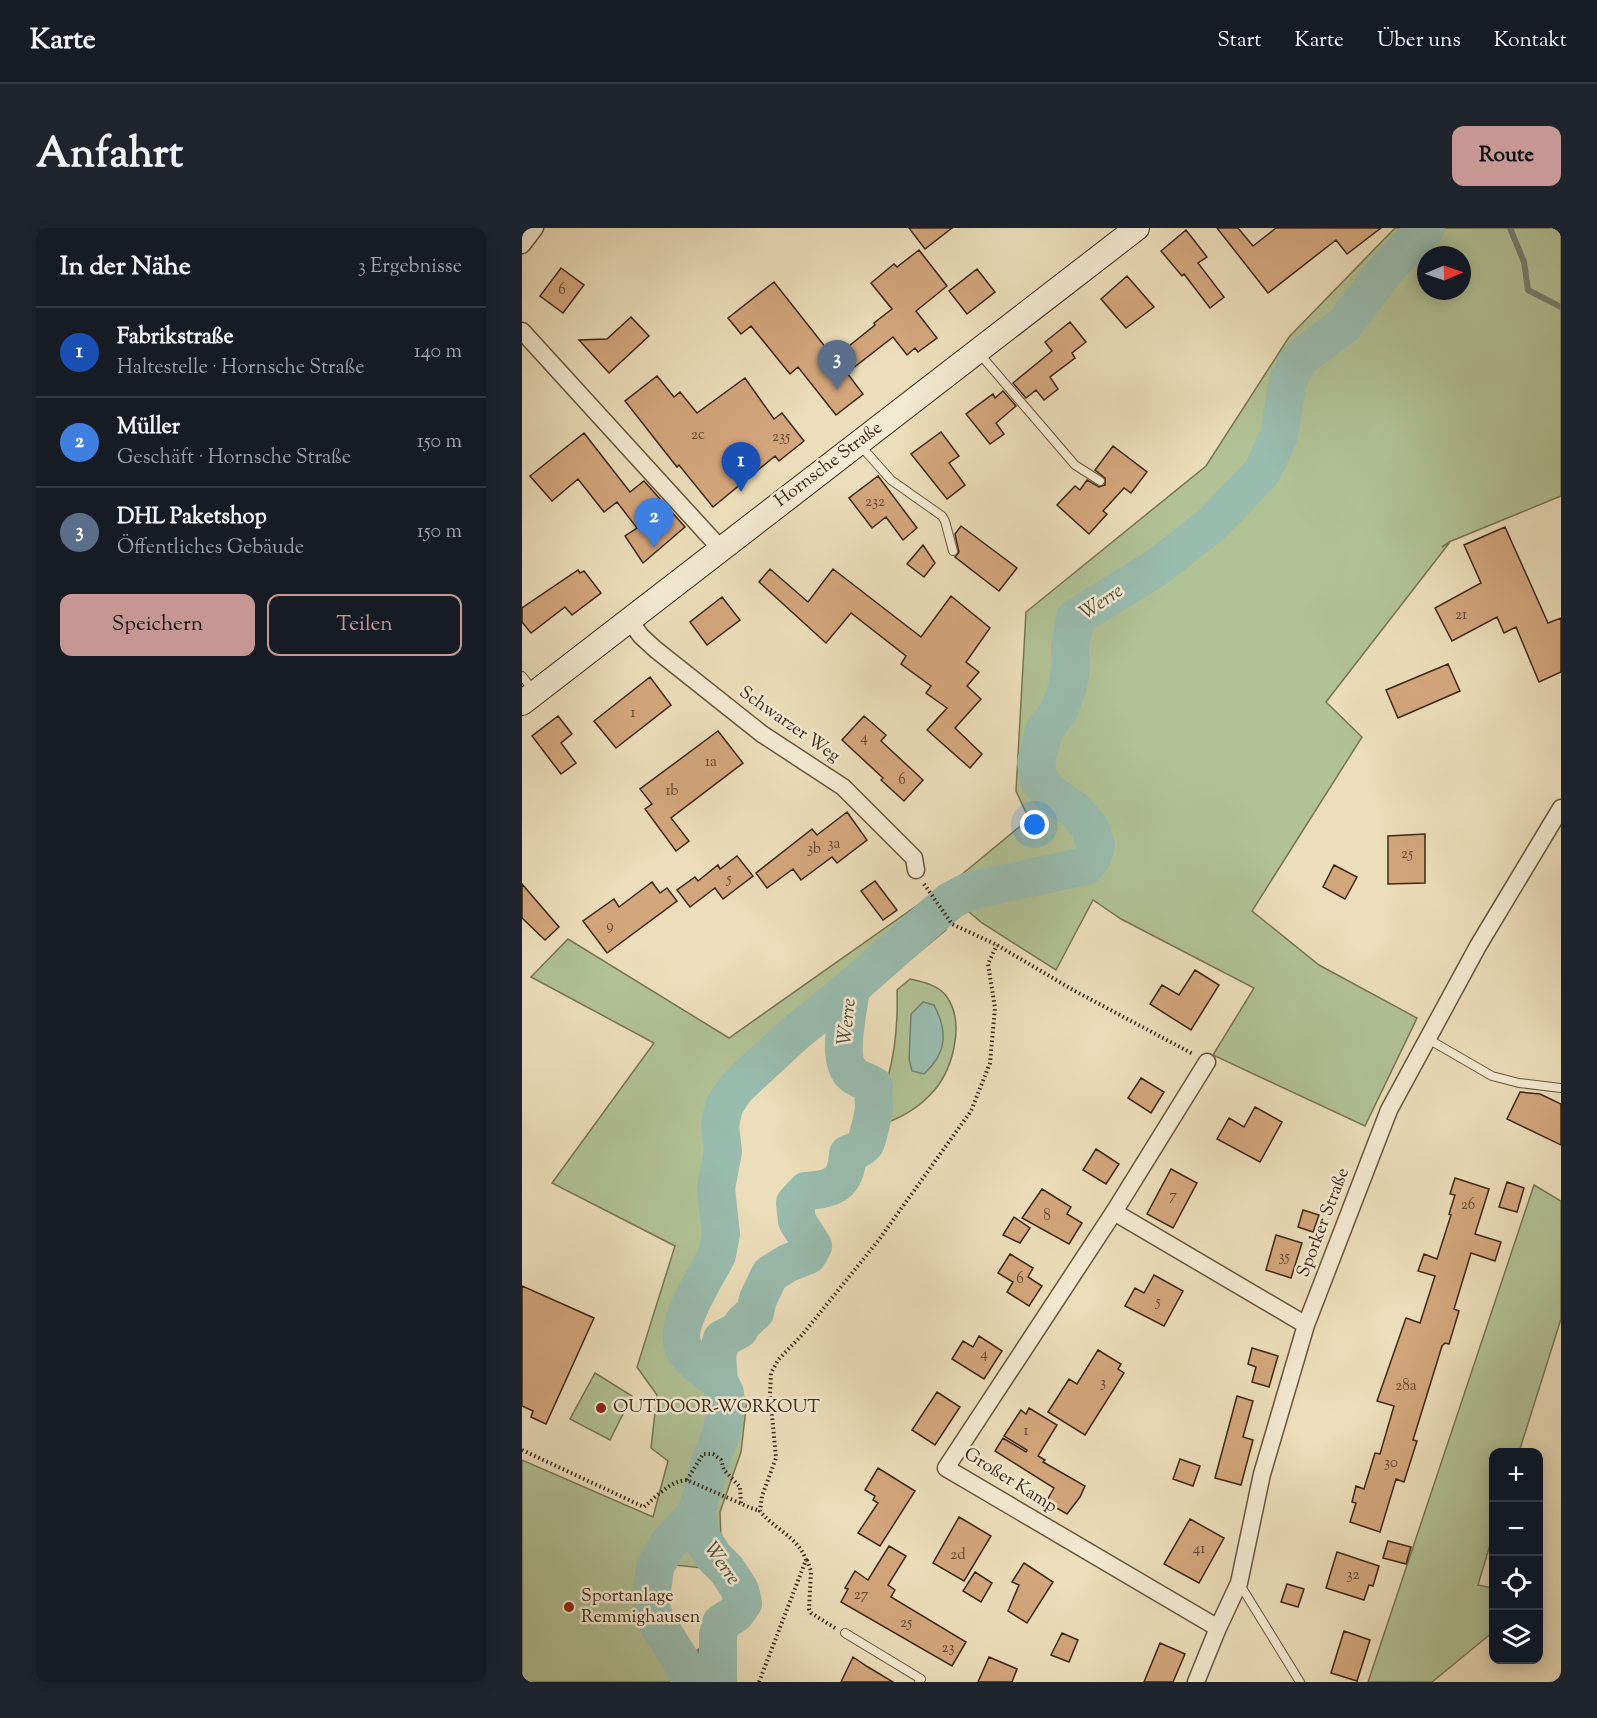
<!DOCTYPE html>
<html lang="de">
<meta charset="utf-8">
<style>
body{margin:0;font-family:"Sorts Mill Goudy",serif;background:#20242c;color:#f1f3f6}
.controls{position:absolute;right:18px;bottom:18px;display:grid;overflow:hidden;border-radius:12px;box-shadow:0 3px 15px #0003}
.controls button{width:54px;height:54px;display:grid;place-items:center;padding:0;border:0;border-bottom:2px solid #363941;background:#171b24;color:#f1f3f6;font:30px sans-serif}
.compass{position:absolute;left:895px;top:18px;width:54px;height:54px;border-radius:50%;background:#171b24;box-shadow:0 3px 15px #0003;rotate:88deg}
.you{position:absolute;left:513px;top:597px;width:21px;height:21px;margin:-15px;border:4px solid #fff;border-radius:50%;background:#1a73e8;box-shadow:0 0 0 9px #1a73e833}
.badge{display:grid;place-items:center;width:39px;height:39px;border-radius:50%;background:#c59692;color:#fff;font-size:20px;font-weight:700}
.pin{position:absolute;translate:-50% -50px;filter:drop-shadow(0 2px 3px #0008)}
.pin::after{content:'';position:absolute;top:32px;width:21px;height:18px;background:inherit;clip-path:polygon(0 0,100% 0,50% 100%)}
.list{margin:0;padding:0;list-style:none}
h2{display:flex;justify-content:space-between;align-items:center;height:78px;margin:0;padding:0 24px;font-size:26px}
h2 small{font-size:20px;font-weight:400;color:#9ea1a6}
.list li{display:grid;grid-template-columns:39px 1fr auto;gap:18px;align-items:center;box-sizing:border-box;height:90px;padding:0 24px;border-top:2px solid #363941}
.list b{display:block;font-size:22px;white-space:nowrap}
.list p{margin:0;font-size:20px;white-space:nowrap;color:#9ea1a6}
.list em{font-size:20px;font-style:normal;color:#9ea1a6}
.actions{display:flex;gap:12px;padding:18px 24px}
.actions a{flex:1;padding:14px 0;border:2px solid #c59692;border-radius:12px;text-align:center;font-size:21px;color:#c59692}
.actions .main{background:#c59692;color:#111}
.icon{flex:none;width:33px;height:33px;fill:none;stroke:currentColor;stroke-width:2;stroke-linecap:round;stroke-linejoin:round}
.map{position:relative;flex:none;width:1039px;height:1454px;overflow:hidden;border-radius:12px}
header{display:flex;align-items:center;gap:36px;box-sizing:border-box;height:84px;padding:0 30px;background:#171b24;border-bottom:2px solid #363941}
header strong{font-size:28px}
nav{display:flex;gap:33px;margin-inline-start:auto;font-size:21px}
.intro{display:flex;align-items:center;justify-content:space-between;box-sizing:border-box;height:144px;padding:0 36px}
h1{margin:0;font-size:42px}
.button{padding:15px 27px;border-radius:12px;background:#c59692;color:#111;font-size:21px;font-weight:700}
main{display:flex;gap:36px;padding:0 36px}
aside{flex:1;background:#171b24;border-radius:12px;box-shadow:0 3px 15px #0003}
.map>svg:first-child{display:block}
.green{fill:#b1c295;stroke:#777454;stroke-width:1.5;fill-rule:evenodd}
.water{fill:#99bcaf;stroke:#748071;stroke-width:1.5}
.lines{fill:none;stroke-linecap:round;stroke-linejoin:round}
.stream{stroke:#748071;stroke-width:6}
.river{stroke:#99bcaf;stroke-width:38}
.building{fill:#d4a67c;stroke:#3d2713;stroke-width:1.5}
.service-casing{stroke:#69553d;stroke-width:10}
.minor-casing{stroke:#69553d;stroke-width:19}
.secondary-casing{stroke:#3d2713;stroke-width:26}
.path{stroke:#3d2713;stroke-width:4;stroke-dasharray:1.5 3;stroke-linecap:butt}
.service{stroke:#f3ead2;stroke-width:8}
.minor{stroke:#f3ead2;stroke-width:16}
.secondary{stroke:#f3ead2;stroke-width:24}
.poi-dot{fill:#8f2418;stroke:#f3ead2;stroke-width:2}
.labels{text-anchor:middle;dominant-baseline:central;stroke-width:5;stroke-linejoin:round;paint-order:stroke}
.number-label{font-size:15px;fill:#63472d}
.street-label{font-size:18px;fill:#3d2713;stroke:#f3ead2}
.poi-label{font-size:18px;fill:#3d2713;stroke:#f3ead2;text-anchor:start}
.water-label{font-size:20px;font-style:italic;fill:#544c3a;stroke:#f3ead2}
</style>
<header>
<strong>Karte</strong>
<nav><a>Start</a><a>Karte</a><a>Über uns</a><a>Kontakt</a></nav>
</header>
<div class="intro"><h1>Anfahrt</h1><a class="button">Route</a></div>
<main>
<aside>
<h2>In der Nähe<small>3 Ergebnisse</small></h2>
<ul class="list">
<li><span class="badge" style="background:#1a4fb4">1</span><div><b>Fabrikstraße</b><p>Haltestelle · Hornsche Straße</p></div><em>140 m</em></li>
<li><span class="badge" style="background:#3f7fe0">2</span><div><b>Müller</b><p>Geschäft · Hornsche Straße</p></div><em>150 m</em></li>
<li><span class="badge" style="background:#5c6f8a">3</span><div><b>DHL Paketshop</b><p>Öffentliches Gebäude</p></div><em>150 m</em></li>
</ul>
<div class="actions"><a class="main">Speichern</a><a>Teilen</a></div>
</aside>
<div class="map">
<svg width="1039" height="1454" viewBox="0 0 1039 1454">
<rect width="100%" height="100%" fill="#ecdeba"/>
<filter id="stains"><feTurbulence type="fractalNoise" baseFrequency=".00333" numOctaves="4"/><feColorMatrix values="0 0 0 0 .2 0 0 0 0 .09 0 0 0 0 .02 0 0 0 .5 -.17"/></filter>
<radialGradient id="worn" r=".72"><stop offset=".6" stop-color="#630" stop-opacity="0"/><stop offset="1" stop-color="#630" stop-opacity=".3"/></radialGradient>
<path class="green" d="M873 0H1039V268L927 314 920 319 928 314 804 474 840 509 730 683 797 737 895 790 843 898 691 827 732 760 599 691 571 672 534 742 460 695 421 662 507 591 494 563 504 384 684 238 767 109ZM904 27H940V63H904Z
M400 674 424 702 218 873 198 936 192 1031 159 1114 225 1171 219 1224 198 1284 200 1342 153 1337 137 1363 182 1445 178 1454H0V1232L131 1289 146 1233 129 1220 135 1167 115 1139 153 1018 30 955 132 815 9 749 46 711 207 810Z
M388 751C401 754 417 757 425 769 444 797 430 845 408 867 392 884 371 894 348 900L352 877 350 866 352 858 366 849C374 820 376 793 375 762Z
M1012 957 1039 973V1091L997 1224H972L971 1307 956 1357 971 1360V1404L910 1454H846Z
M73 1145 110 1168 88 1212 48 1191Z"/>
<path class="water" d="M401 774 412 777C426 804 425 825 402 846L390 843 387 831 389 786Z"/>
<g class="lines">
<path class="stream" d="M988 0 1002 34 1006 62 1039 79
M160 1434 195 1412"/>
<path class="river" d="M197 1153C186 1144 169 1134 162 1121 150 1098 184 1049 195 1027L199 1006 194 961 201 923 198 898 202 878 214 860 271 807 329 760 428 673 447 663 563 638 570 630 574 618 568 600 554 583 527 564 517 552 514 535 522 502 537 483 545 461 549 441 548 419 553 390 634 340 689 297 740 244 757 207 766 153 777 131 822 97 867 38 904 0
M168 1454 166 1444 135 1395 130 1383 129 1370 133 1339 146 1316 174 1286
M196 1454V1407L199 1395 213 1386 221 1375 218 1362 205 1342 191 1328 180 1310 174 1286 191 1226 200 1203 203 1182V1165L197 1153 195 1127 200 1111 217 1102 221 1095 233 1084 236 1071 248 1046 266 1035 286 1027 291 1018 275 993 273 975 284 963C312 961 324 956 326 926 331 924 339 921 343 916 346 910 352 885 352 878 352 870 350 866 352 858 345 853 337 852 331 847 313 832 327 781 329 760"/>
</g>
<path class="building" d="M387 0H430L403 21Z
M695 0H716L731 18 754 0H859L825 26 814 12 746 65Z
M664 2 685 29 676 35 702 69 688 80 662 46 660 48 639 23Z
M397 22 425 58 394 83 415 110 396 124 393 120 385 127 371 109 325 145 341 166 314 187 276 139 268 146 229 98 219 106 206 90 252 54 312 130 353 97 352 95 370 81 349 55 372 36 375 39Z
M39 40 62 57 41 85 18 68Z
M455 41 473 64 445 86 427 63Z
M605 48 632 79 604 100 579 71Z
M109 89 127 108 87 145 57 112 85 111Z
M548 94 564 114 550 125 553 130 528 149 536 161 522 172 514 162 504 170 491 155 530 123 523 114Z
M135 148 152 169 158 164 175 185 223 150 252 191 260 185 282 213 257 233 253 228 191 279 157 237 155 239 103 173Z
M481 163 494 178 474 195 482 206 468 216 444 186 471 166 473 170Z
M419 204 437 228 427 235 443 257 425 271 389 226Z
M62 205 108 264 122 253 163 299 121 335 103 308 115 300 95 274 82 284 56 251 30 273 8 248Z
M591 218 625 244 609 265 602 260 581 283 585 286 567 306 535 277 553 258 558 262 565 252 577 259 583 257V250L573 242Z
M356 248 395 300 381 312 364 289 350 300 327 270Z
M439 298 495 340 477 363 433 329 437 324 433 306Z
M983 299 1026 395 1039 390V444L1017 454 994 399 982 405 975 389 930 413 913 380 959 355 942 317Z
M401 317 413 335 402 349 385 336Z
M248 341 286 374 311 341 399 409 429 368 468 400 444 434 457 444 445 458 459 471 433 500 460 526 448 540 405 502 425 480 404 465 409 458 379 436 384 428 329 385 304 415 237 354Z
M56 342 58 345 62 343 79 365 50 387 43 379 9 405 0 394V380Z
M200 369 218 392 185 417 168 394Z
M926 436 938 463 876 490 864 462Z
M128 449 149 477 94 520 72 493Z
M36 488 50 506 39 515 54 535 39 546 10 508Z
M342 488 364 507 359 513 401 552 382 573 359 552 361 550 320 512Z
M196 503 221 535 149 590 167 613 154 623 123 581 130 576 118 561Z
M325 584 345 612 315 635 310 629 279 652 271 641 245 660 234 645 290 601 295 607Z
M903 606V655L866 656V608Z
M215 628 231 648 201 671 193 660 168 679 155 662 173 649 176 653 196 637 198 641Z
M812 637 835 649 823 671 801 659Z
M353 653 375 682 361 692 339 663Z
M130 654 138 665 145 660 155 673 85 725 61 693 92 671 97 679Z
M0 656 37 699 23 712 0 690Z
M673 742 697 757 669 802 628 776 640 757 657 767Z
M619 850 642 864 629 885 606 870Z
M998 864 1018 866 1039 876V917L985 891Z
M733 879 760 894 738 934 695 911 707 890 722 899Z
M574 921 597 936 584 956 561 942Z
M649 941 675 955 651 1000 625 986Z
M933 950 967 961 953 1006 979 1014 973 1033 949 1025 932 1081 937 1083 927 1116 923 1115 920 1118 891 1212 895 1213 882 1254 874 1251 858 1304 828 1294 834 1275 830 1274 834 1258 842 1261 853 1225 858 1226 872 1178 855 1173 884 1090 898 1095 913 1048 896 1043 902 1026 915 1031 929 987 927 986 933 967 928 966Z
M985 954 1002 960 995 984 977 979Z
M520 961 549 979 545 986 560 995 547 1016 500 990Z
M781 982 797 987 791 1004 776 999Z
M492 989 508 1000 498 1015 481 1007Z
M754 1007 780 1015 769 1050 744 1042Z
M488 1026 511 1040 506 1049 520 1058 507 1078 485 1064 491 1054 476 1045Z
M632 1047 661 1063 642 1098 603 1078 613 1060 622 1065Z
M0 1058 72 1090 24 1196 9 1189 11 1183 0 1178Z
M457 1108 480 1123 462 1151 430 1131 441 1113 451 1119Z
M730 1120 756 1128 747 1159 730 1154 734 1139 726 1136Z
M576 1122 599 1136 596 1141 602 1145 563 1207 526 1184 547 1151 555 1156Z
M415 1164 438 1179 413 1217 390 1202Z
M715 1168 731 1173 721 1209 731 1212 719 1257 693 1250Z
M507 1180 535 1197 516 1228 523 1232 521 1234 563 1258 558 1269 545 1286 524 1274 532 1260 473 1223 481 1210 504 1224 505 1222 482 1208 499 1182 504 1186Z
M658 1231 678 1238 671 1258 651 1251Z
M356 1240 393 1263 358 1318 336 1305 356 1275 351 1272 353 1268 343 1262Z
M437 1289 469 1308 442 1353 411 1335Z
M668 1291 702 1310 677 1355 642 1336Z
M866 1313 889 1319 884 1336 861 1330Z
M367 1318 384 1328 366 1357 373 1362 369 1369 444 1414 430 1438 319 1374 326 1361 323 1360 333 1343 346 1352Z
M815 1324 857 1338 851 1358 847 1357 842 1372 804 1360Z
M502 1335 531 1354 505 1395 486 1383 497 1357 490 1354Z
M453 1344 470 1355 459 1374 441 1363Z
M765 1356 782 1361 776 1379 759 1374Z
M822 1403 848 1412 835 1453 809 1445Z
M540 1405 556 1412 547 1434 529 1427Z
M638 1415 663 1426 651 1454H622Z
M331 1429 346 1439 371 1454H319Z
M467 1429 495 1441 490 1454H456Z"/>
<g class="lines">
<g class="service-casing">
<path id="service" d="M456 124 553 237 578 253
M337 216 369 252 420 288 423 293 431 323
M0 448 11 462
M906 811 970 848 997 855 1039 860
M717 1355 778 1454
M323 1405 399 1451 397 1454"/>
</g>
<g class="minor-casing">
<path id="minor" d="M0 17 13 0
M0 103 198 320
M107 392 119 408 133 421 240 506 321 559 392 630 394 642
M685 834 592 984 424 1240 696 1400
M592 984 784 1097
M674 1454 696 1400 717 1355 740 1246 784 1097 867 882 956 718 1039 580"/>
</g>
<g class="secondary-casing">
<path id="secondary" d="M0 475 615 0"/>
</g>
<path class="path" d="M402 656 430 696 475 717 551 762 671 826
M0 1222 122 1279C135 1268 148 1253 165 1252L229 1280 238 1283
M165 1252 181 1226H191L199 1232 202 1242 218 1259 219 1275
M285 1332 289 1343 287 1381 289 1385 313 1400
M237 1454 284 1332C276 1309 252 1301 238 1283L240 1268 254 1230 248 1166 249 1145 256 1132 280 1107 356 1013 449 883 468 835 473 780 466 736 475 717"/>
<use href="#service" class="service"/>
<use href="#minor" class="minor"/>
<use href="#secondary" class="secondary"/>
</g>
<g class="poi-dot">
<circle cx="79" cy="1180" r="6"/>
<circle cx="47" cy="1379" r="6"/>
</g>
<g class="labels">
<g class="number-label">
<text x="40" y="62">6</text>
<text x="176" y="207">2c</text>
<text x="259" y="209">235</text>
<text x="353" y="274">232</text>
<text x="939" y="387">21</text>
<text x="111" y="485">1</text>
<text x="342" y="510">4</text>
<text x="189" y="534">1a</text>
<text x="380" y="552">6</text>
<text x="150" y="563">1b</text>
<text x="312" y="616">3a</text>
<text x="292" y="621">3b</text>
<text x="885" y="626">25</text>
<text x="207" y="651">5</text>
<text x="88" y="698">9</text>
<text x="651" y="968">7</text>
<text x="946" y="977">26</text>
<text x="525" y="988">8</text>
<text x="762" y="1029">35</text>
<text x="498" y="1051">6</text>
<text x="636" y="1074">5</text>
<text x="462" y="1126">4</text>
<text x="581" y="1155">3</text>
<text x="884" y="1158">28a</text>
<text x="504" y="1203">1</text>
<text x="869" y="1235">30</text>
<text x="677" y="1321">41</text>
<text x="436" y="1327">2d</text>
<text x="831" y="1347">32</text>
<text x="339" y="1367">27</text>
<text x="384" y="1395">25</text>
<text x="426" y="1420">23</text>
</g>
<g class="street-label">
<text transform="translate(307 237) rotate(-37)">Hornsche Straße</text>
<text transform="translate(267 497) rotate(35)">Schwarzer Weg</text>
<text transform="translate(802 995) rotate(-69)">Sporker Straße</text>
<text transform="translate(488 1253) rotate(32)">Großer Kamp</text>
</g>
<g class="poi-label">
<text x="91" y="1180">OUTDOOR-WORKOUT</text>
<text x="59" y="1369">Sportanlage<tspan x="59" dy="21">Remmighausen</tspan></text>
</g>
<g class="water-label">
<text transform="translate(580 375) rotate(-34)">Werre</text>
<text transform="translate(326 794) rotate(-84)">Werre</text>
<text transform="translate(199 1336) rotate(55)">Werre</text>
</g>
</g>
<rect width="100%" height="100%" filter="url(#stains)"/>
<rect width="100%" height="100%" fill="url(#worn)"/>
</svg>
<div class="controls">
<button>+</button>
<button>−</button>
<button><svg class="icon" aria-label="locate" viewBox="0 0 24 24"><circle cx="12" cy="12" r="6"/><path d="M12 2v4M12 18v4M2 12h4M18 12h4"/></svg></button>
<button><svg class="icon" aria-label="layers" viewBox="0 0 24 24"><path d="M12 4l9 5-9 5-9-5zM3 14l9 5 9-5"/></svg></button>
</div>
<svg class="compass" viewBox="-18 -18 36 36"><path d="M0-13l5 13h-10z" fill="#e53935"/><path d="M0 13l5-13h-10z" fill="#9ea1a6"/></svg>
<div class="you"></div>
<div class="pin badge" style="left:219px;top:264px;background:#1a4fb4">1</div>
<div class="pin badge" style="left:132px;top:320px;background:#3f7fe0">2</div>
<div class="pin badge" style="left:315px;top:162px;background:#5c6f8a">3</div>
</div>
</main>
